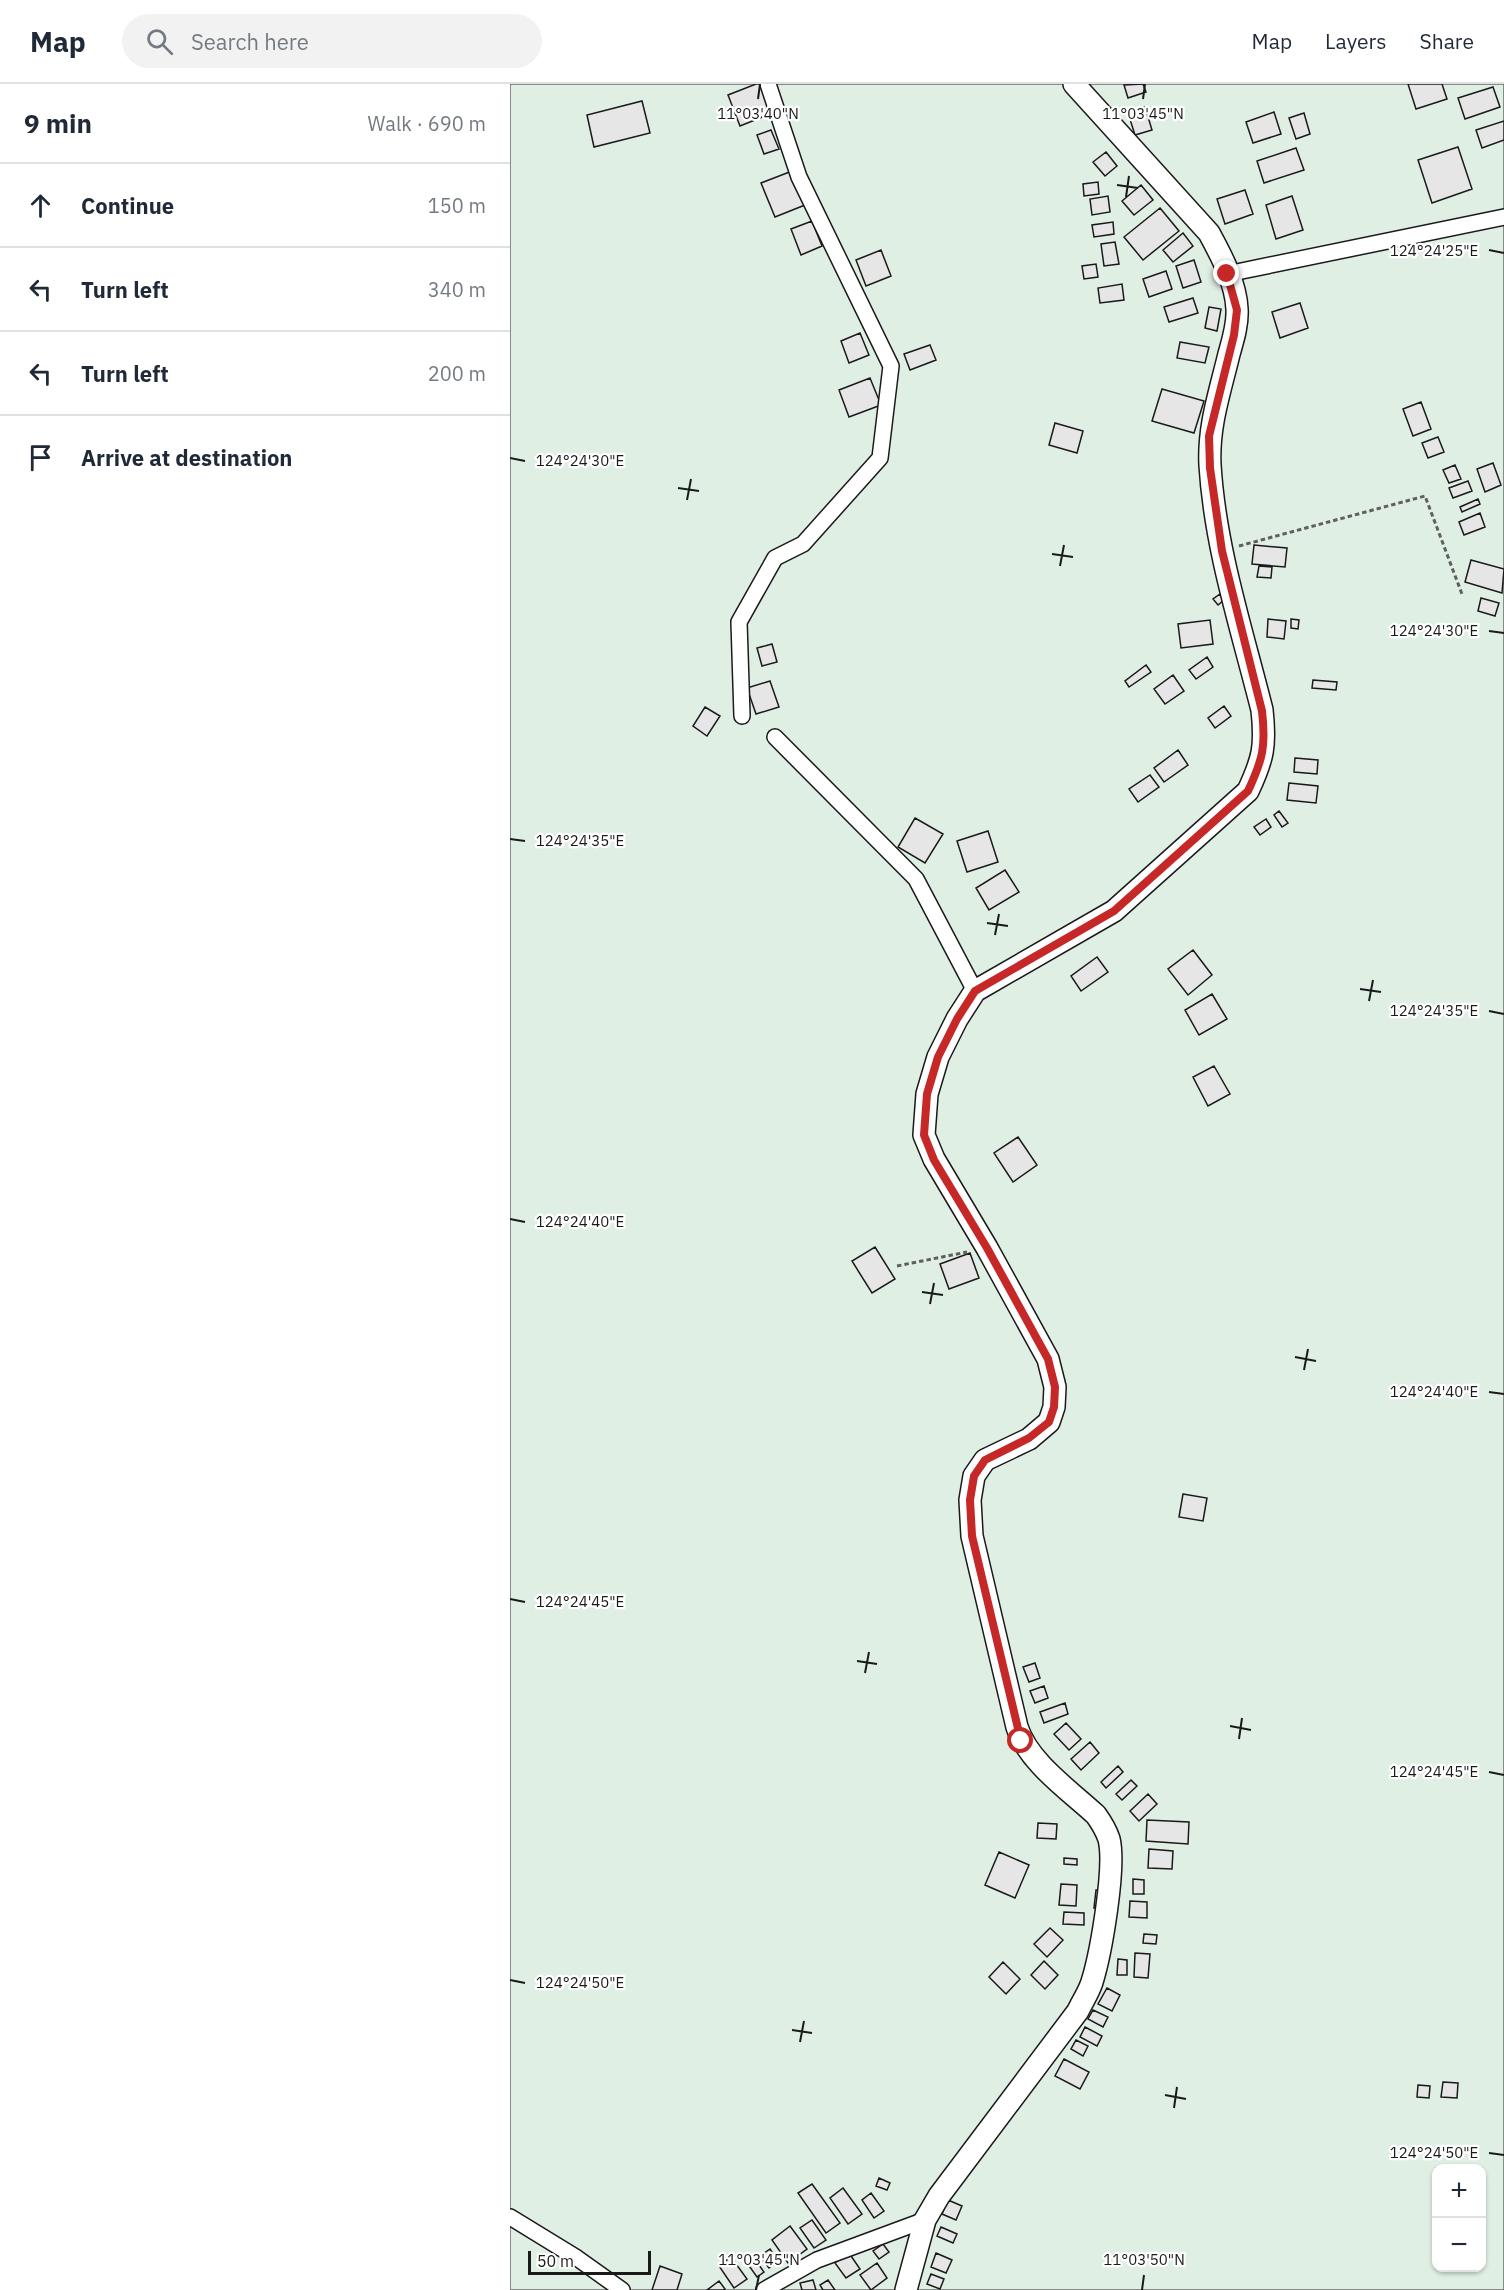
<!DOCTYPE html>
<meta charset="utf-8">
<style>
body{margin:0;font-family:"IBM Plex Sans",sans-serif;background:#f2f2f3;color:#1f2937}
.controls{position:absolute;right:18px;bottom:18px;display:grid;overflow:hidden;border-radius:12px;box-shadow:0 2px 4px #0004}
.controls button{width:54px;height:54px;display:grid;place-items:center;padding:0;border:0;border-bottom:2px solid #e0e1e3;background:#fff;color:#1f2937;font:30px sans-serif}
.scale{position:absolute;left:18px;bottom:15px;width:123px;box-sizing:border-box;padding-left:6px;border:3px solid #1a1a1a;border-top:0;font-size:16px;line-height:21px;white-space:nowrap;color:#1a1a1a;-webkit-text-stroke:4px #fff;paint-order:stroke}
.stop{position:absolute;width:18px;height:18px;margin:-14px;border:4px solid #c62828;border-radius:50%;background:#fff}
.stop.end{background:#c62828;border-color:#fff;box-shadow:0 2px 6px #0008}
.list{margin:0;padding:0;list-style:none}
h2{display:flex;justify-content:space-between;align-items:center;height:78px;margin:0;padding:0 24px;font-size:26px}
h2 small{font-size:20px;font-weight:400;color:#747a83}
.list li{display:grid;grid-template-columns:39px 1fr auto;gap:18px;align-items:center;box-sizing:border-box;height:84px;padding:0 24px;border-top:2px solid #e0e1e3}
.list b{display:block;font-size:22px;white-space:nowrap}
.list em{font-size:20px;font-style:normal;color:#747a83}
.icon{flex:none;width:33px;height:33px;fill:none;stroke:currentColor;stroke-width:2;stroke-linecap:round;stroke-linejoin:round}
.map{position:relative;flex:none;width:994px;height:2206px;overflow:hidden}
header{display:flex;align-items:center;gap:36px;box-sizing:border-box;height:84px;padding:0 30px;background:#fff;border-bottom:2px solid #e0e1e3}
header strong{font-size:28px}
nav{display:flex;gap:33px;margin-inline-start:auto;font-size:21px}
.search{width:420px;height:54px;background:#f2f2f3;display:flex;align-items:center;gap:15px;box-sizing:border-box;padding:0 21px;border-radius:33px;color:#747a83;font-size:22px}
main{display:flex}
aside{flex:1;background:#fff}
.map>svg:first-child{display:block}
.green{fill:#e0efe3;stroke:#6a6a6a;stroke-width:1.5;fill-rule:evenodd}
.building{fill:#e6e6e6;stroke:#1a1a1a;stroke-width:1.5}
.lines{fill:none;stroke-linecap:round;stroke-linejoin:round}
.minor-casing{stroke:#1a1a1a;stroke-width:18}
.secondary-casing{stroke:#1a1a1a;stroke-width:24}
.path{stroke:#5f5f5f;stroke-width:3;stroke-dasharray:4.5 3;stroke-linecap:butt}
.minor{stroke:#fff;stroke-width:15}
.secondary{stroke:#fff;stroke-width:21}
.route{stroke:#c62828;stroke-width:8}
.ticks{fill:none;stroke:#1a1a1a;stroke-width:2}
.ticks-label{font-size:15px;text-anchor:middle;fill:#1a1a1a;stroke:#fff;stroke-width:4.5;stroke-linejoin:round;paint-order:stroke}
</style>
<header>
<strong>Map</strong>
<div class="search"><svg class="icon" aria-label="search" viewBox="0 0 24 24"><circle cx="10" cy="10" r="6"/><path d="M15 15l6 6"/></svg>Search here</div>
<nav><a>Map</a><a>Layers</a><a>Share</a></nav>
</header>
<main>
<aside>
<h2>9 min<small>Walk · 690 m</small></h2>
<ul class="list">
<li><svg class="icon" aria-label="ahead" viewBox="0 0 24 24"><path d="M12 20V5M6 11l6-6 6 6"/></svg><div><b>Continue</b></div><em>150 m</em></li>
<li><svg class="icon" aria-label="left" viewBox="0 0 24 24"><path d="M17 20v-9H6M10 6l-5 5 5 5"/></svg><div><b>Turn left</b></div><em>340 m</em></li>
<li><svg class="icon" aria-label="left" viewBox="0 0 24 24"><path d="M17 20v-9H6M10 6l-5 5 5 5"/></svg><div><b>Turn left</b></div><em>200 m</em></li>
<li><svg class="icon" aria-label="arrive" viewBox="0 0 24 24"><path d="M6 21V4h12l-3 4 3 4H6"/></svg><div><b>Arrive at destination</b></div></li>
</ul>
</aside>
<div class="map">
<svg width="994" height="2206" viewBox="0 0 994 2206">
<rect width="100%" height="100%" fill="#fff"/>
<path class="green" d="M0 0H994V2206H0ZM926 2084H972V2184H926Z"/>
<path class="building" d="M246 0H254L265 28 230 42 218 11Z
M633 0 636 8 618 14 614 1Z
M898 0H932L937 15 906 25Z
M983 3 990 23 955 35 948 14Z
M132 17 140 49 84 63 77 31Z
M635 23 642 46 625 51 618 29Z
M764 28 771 50 743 59 736 38Z
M794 29 800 50 786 55 779 34Z
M994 37V56L972 64 966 46Z
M261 46 269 65 254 70 247 51Z
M948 63 962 105 922 119 908 76Z
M786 64 794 86 754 99 747 77Z
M596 68 607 82 595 92 583 78Z
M282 87 295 121 265 133 251 99Z
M588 98 589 110 574 112 573 100Z
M631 101 643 116 624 131 612 117Z
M735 106 743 130 715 140 707 115Z
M598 112 600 128 582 131 580 115Z
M782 112 793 146 766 155 756 121Z
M650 124 669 147 633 176 614 153Z
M302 137 312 162 291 171 281 145Z
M603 138 604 150 584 153 582 141Z
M673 149 683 162 663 178 653 166Z
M605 158 609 180 594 182 591 160Z
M371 166 381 192 356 202 346 176Z
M684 176 691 198 673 204 666 182Z
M586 180 588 193 574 195 572 182Z
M656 187 662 205 639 213 633 195Z
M612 200 614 216 590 219 588 204Z
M683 214 688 229 659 238 654 223Z
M790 219 798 244 770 254 762 228Z
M699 223 711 225 707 247 695 244Z
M350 249 359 271 339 279 331 257Z
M670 258 699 263 695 279 667 274Z
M420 261 426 276 400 286 394 270Z
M360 294 371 321 339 333 329 306Z
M652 305 694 317 684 349 642 337Z
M911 318 921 345 903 352 893 325Z
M545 339 573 347 567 369 539 361Z
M928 353 934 368 918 374 912 359Z
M983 379 991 401 975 408 967 385Z
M945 381 951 395 939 399 933 386Z
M958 397 962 407 943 414 939 404Z
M968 415 970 420 952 428 950 423Z
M970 429 975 443 954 451 949 438Z
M744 461 777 464 775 483 742 480Z
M961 476 994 485 992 509 955 498Z
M749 482 762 483 761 494 747 493Z
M710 510 714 516 708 521 703 515Z
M971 514 989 519 985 532 968 527Z
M758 535 776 537 774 555 757 553Z
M781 535 789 536 788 545 781 544Z
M700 536 703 560 671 564 668 540Z
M262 560 267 578 252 582 247 564Z
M697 573 703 583 686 595 679 586Z
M636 581 641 588 619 603 615 597Z
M663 591 674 607 655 620 644 605Z
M803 596 827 598 826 606 802 604Z
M260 597 269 623 246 630 237 604Z
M714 622 721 632 705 644 698 634Z
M195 623 210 632 197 652 183 642Z
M668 666 678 681 654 698 644 684Z
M785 674 808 676 807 690 784 688Z
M640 691 649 703 628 718 619 705Z
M779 699 808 702 806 719 777 716Z
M769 727 778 739 772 743 764 731Z
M405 734 433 750 415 779 388 763Z
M756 735 761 743 750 751 744 743Z
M478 747 488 778 457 788 447 757Z
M495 786 509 808 479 826 466 804Z
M683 866 702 891 678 911 658 885Z
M587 873 598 888 571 907 561 892Z
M702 910 717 935 689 951 675 926Z
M704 982 720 1010 698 1022 683 993Z
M508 1053 527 1081 503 1098 484 1069Z
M365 1163 385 1195 362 1209 342 1177Z
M460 1169 469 1194 439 1205 430 1180Z
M673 1410 697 1414 693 1437 669 1433Z
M525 1579 530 1594 519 1598 513 1583Z
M534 1602 538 1614 525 1619 520 1607Z
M555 1619 558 1630 534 1639 530 1628Z
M556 1639 571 1655 559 1666 544 1650Z
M580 1658 589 1669 571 1686 561 1675Z
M608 1682 613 1688 596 1704 591 1698Z
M621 1696 627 1702 612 1716 606 1710Z
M638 1710 647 1720 629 1737 620 1727Z
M637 1736 679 1738 678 1760 636 1757Z
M528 1739 547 1740 546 1755 527 1754Z
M639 1765 663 1767 662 1785 638 1784Z
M489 1768 519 1781 505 1814 475 1801Z
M554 1774 567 1775V1781L554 1780Z
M623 1795 634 1796V1810H623Z
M551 1800 567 1801 566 1822 549 1821Z
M586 1806H596L594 1824H584Z
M620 1817 637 1818V1834L619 1833Z
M554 1828 574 1829V1841L553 1840Z
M540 1844 553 1856 537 1873 524 1860Z
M634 1850 647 1851 646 1860 633 1859Z
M625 1869 640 1870 638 1894 624 1893Z
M608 1875 617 1876V1891H607Z
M534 1877 548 1891 535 1905 521 1891Z
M493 1878 510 1895 496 1910 479 1893Z
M597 1904 610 1911 602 1927 588 1920Z
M583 1926 598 1933 593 1943 578 1935Z
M575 1943 592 1952 587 1962 570 1953Z
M566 1956 578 1962 573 1972 561 1965Z
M554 1975 579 1988 570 2005 545 1992Z
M933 1998 948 1999 947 2014 931 2013Z
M908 2001 920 2002 919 2014 907 2013Z
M369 2094 380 2099 377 2106 366 2102Z
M302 2100 330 2139 316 2149 288 2109Z
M333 2104 352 2130 338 2140 320 2114Z
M361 2109 374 2127 364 2134 352 2116Z
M438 2116 452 2122 446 2136 432 2130Z
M302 2136 316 2156 304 2164 290 2144Z
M280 2142 297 2165 278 2179 262 2156Z
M431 2143 447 2150 443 2159 427 2152Z
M373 2160 379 2168 369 2175 363 2167Z
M260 2165 268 2177 259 2184 250 2172Z
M339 2169 350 2185 336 2194 325 2179Z
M426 2169 442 2176 436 2189 421 2183Z
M221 2173 237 2195 224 2204 209 2182Z
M244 2174 254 2188 247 2193 237 2179Z
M367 2179 377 2194 361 2206 350 2191Z
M150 2182 172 2190 167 2206H142Z
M421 2190 434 2195 430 2205 417 2200Z
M303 2196 306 2206H292L290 2199Z
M318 2196 325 2206H313L310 2201Z
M209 2197 215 2205 213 2206H197Z"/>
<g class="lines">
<g class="minor-casing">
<path id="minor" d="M717 190 994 133
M232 632 229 538 265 474 293 460 370 374 381 282 289 93 258 0
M265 653 406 795 465 907
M0 2133 67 2174 112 2206
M254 2206 307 2176 415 2136"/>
</g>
<g class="secondary-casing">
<path id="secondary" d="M396 2206 415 2136 429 2112 568 1927C572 1918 579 1908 582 1898 591 1869 606 1783 599 1755 596 1746 591 1738 586 1731 559 1706 518 1678 507 1643L462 1452 460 1416 464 1392 475 1376 519 1355 539 1338 544 1323 545 1303 538 1275 477 1164 424 1075 414 1051 417 1010 428 973 447 935 465 907 604 827 738 707C753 675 756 662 752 626 732 546 705 464 700 381 698 342 710 308 719 270 723 256 728 240 727 225 726 199 711 171 699 149L564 0"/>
</g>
<path class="path" d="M729 462 915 412 952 510
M387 1182 457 1168"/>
<use href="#minor" class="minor"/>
<use href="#secondary" class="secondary"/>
</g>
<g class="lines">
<path class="route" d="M511 1657 462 1452 460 1416 464 1392 475 1376 519 1354 539 1338 544 1323 545 1303 538 1275 477 1164 424 1076 414 1051 417 1010 428 973 447 935 465 907 604 827 738 707C753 675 756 662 752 627L712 467 700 384 699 352 724 251 727 226 717 190"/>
</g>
<path class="ticks" d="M248 15 250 0M633 15 635 0M607 101 628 104M616 113 619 92M979 166 994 169M0 374 15 377M168 404 189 407M177 416 181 395M542 470 563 473M550 482 554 461M979 547 994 549M0 755 15 757M477 839 498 842M485 851 489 830M850 905 871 908M859 917 863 896M979 927 994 930M0 1135 15 1138M412 1208 433 1211M420 1220 424 1199M785 1273 806 1277M794 1286 798 1265M979 1308 994 1310M0 1515 15 1518M347 1577 367 1580M355 1589 359 1568M720 1642 741 1646M729 1655 732 1634M979 1688 994 1691M0 1896 15 1899M282 1946 302 1949M290 1958 294 1937M655 2011 676 2015M664 2024 667 2003M979 2069 994 2071M246 2206 249 2191M632 2206 634 2191"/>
<g class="ticks-label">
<text x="248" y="35">11°03'40"N</text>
<text x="633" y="35">11°03'45"N</text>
<text x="924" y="172">124°24'25"E</text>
<text x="70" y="382">124°24'30"E</text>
<text x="924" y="552">124°24'30"E</text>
<text x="70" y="762">124°24'35"E</text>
<text x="924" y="932">124°24'35"E</text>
<text x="70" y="1143">124°24'40"E</text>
<text x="924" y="1313">124°24'40"E</text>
<text x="70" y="1523">124°24'45"E</text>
<text x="924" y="1693">124°24'45"E</text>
<text x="70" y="1904">124°24'50"E</text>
<text x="924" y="2074">124°24'50"E</text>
<text x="249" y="2181">11°03'45"N</text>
<text x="634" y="2181">11°03'50"N</text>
</g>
</svg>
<div class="controls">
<button>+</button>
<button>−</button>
</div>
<div class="scale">50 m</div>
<div class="stop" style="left:511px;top:1657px"></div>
<div class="stop end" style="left:717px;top:190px"></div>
</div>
</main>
